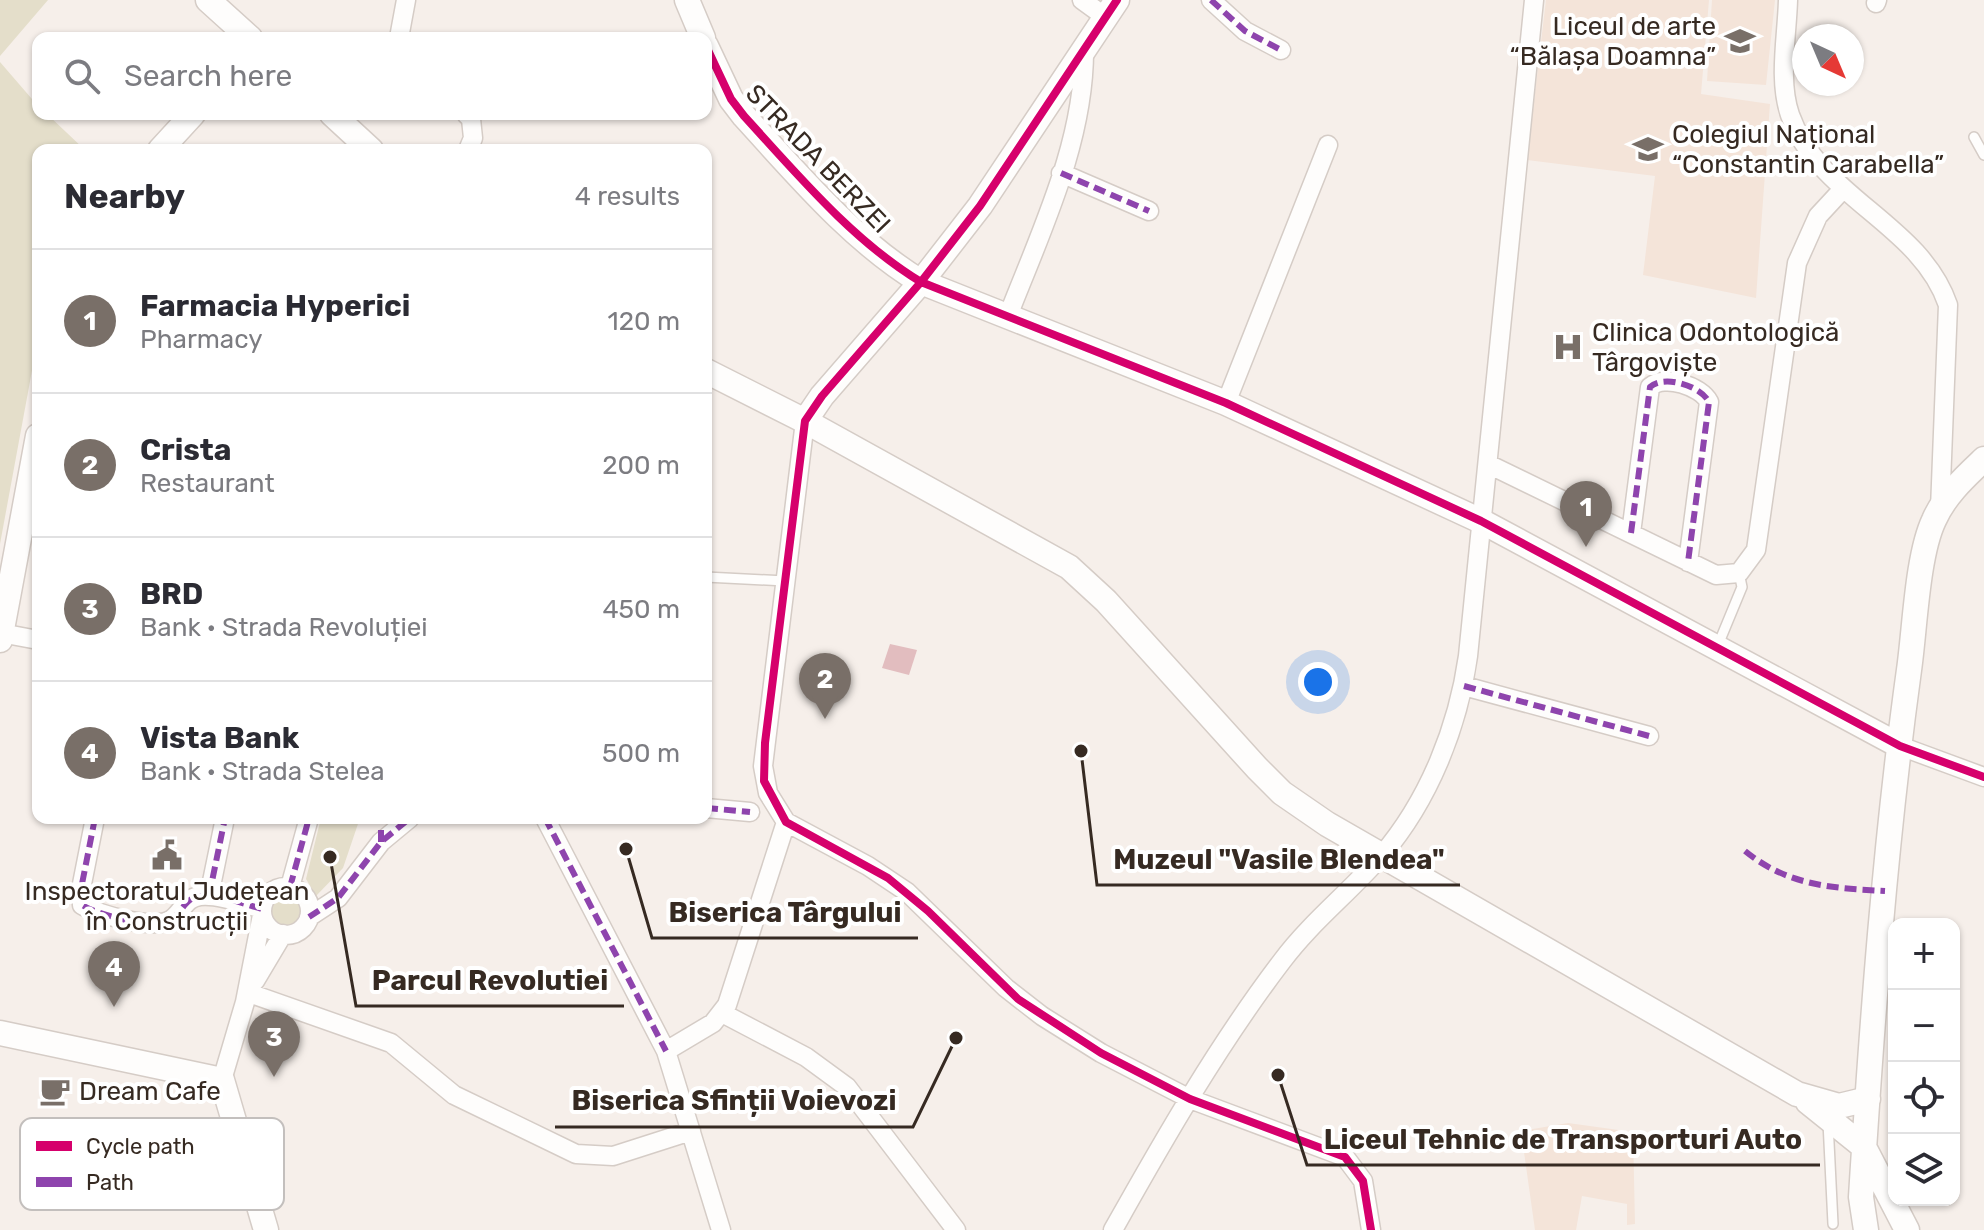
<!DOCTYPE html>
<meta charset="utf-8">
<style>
body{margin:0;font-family:Rubik,sans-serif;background:#f2f2f3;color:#2b2b33}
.controls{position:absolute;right:24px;bottom:24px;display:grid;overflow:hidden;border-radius:16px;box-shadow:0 2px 6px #0004}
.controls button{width:72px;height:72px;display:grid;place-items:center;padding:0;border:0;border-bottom:2px solid #e1e1e2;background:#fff;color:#2b2b33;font:40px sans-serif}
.compass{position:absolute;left:1792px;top:24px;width:72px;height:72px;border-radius:50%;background:#fff;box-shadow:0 2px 6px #0004;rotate:136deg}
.you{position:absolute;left:1318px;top:682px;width:28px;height:28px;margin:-20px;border:6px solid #fff;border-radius:50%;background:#1a73e8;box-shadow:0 0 0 12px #1a73e833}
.badge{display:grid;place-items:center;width:52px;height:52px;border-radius:50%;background:#796f68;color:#fff;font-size:26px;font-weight:700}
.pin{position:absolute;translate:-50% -66px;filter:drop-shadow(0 2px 4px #0008)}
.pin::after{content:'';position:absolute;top:42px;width:28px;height:24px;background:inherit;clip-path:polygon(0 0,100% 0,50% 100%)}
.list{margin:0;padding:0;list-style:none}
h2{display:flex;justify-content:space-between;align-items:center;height:104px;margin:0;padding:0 32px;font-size:34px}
h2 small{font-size:26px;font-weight:400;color:#7c7c81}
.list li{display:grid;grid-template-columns:52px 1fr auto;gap:24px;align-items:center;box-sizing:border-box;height:144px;padding:0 32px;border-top:2px solid #e1e1e2}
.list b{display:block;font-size:30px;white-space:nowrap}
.list p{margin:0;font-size:26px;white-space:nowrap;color:#7c7c81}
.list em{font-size:26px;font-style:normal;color:#7c7c81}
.icon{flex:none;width:44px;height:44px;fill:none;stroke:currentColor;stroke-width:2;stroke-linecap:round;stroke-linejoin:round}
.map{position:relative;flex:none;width:1984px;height:1230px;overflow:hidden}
.search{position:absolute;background:#fff;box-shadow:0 2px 6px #0004;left:32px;top:32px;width:680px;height:88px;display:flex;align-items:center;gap:20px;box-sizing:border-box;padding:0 28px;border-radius:16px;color:#7c7c81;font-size:30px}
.panel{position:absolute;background:#fff;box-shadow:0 2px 6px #0004;left:32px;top:144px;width:680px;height:680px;border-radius:16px}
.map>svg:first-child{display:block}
.built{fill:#f4e4d9}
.green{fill:#e4deca}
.water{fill:#e2bdbf}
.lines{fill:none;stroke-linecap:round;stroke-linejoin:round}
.lane-casing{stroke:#d5ccc6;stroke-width:12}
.street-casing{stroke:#d5ccc6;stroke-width:21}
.secondary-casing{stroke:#d5ccc6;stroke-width:27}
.lane{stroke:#fefdfc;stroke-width:9}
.street{stroke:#fefdfc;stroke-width:18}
.secondary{stroke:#fefdfc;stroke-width:24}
.quiet{stroke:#8e44ad;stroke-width:6;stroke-dasharray:12 6;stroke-linecap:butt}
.cycleway-casing{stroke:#fff;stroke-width:13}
.cycleway{stroke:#d6006c;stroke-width:8}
.labels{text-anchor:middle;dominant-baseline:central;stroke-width:8;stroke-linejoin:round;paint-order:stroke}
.poi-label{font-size:26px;fill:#362a22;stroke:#fff;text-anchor:start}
.street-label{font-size:26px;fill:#362a22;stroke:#fff}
.key{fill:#fff;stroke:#c3bfbd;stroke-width:2}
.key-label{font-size:22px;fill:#362a22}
.leader{fill:none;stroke:#362a22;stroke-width:3}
.callout-dot{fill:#362a22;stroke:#fff;stroke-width:3}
.callout-label{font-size:28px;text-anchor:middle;font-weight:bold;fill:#362a22;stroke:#fff;stroke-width:8;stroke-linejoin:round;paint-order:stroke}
</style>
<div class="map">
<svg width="1984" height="1230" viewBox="0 0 1984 1230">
<rect width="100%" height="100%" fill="#f6efea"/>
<path class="built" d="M1546 0H1709L1701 94 1770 104 1756 298 1643 275 1655 176 1527 160Z
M1712 0H1775L1766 85 1707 81Z
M1568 1123 1633 1132 1635 1224 1627 1225V1204L1582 1196 1576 1230H1535L1521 1131Z"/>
<path class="green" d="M0 0H48L0 56Z
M0 62 38 106V114H47L85 150H38V338L0 544Z
M321 818H360L343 868 316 896 306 879Z
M269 911a17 17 0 1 1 34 0a17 17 0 1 1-34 0Z"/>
<path class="water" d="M890 644 917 650 909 675 882 668Z"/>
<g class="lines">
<g class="lane-casing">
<path id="lane" d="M1974 137 1984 155
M706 577 785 581
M1718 645 1742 587 1739 573
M1828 1122 1833 1224"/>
</g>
<g class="street-casing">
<path id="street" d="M1082 0 1104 16
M1211 0 1245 31 1281 50
M1788 0C1787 37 1778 80 1790 115 1819 198 1920 223 1948 305L1940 509
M1876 3 1877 0
M399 38 406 0
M466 114 471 119 473 138 468 150
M1061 173 1149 211
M1008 316C1041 231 1085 141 1084 48
M1226 403 1328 145
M805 421 763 766 768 793 786 822 868 866 907 892 1006 988 1042 1016 1101 1053 1190 1099 1345 1157 1363 1181 1371 1230
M1488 464 1716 575 1739 573 1756 550 1797 263 1818 216 1843 189
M1631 533 1650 387C1664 374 1701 386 1709 402L1688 562
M1 633 38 640
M1464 686 1649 736
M1900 746 1984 777
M706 808 750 812
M95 818 81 889 82 905C98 915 157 931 172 919 183 911 185 898 200 896 219 894 244 904 262 909
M545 818 666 1051 721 1230
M290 887 309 818
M262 911a24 24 0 1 1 48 0a24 24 0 1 1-48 0Z
M209 896 225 818
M309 917 338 898 381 842 410 818
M255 981 283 934
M249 993 391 1043 454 1095 576 1154 613 1156 691 1131
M722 1013 806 1057 847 1087 956 1230
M666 1051 713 1023 727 1005 786 822
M222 1080 245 1002 262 915
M1113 1230C1164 1139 1218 1045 1282 961 1311 922 1350 892 1382 855 1429 800 1458 727 1468 656L1534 0"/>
</g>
<g class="secondary-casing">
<path id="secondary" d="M208 0 250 38
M687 0 703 38
M706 46 731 99 744 116C797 174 853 241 921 282L1226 403 1481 521 1900 746
M332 114 371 150
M160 150 193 114
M706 371 805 421 1069 567 1106 601 1257 768 1282 793 1327 824 1797 1094 1839 1106 1868 1099
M805 421 822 396 921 282 980 206 1117 0
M0 640 38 436
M0 1033 222 1080 266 1230
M1808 1102 1864 1147 1907 1230
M1866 1230 1861 1197C1872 1021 1885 844 1909 670 1915 628 1917 556 1934 520 1945 495 1965 477 1984 459"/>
</g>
<use href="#lane" class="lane"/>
<use href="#street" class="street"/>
<use href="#secondary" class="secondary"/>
<path class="quiet" d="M1211 0 1245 31 1281 50
M1061 173 1149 211
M706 375 708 372
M34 453 38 454
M1631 533 1650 387C1664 374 1701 386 1709 402L1688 562
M1464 686 1649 736
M706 808 750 812
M95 818 81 889 82 905C98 915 157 931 172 919 183 911 185 898 200 896 219 894 244 904 262 909
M545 818 666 1051
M381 842V818
M1745 851C1788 886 1832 888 1885 891
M290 887 309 818
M209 896 225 818
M309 917 338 898 381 842 410 818"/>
<g class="cycleway-casing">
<path id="cycleway" d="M1117 0 980 206 921 282 822 396 805 421 765 743 764 781 786 822 888 878 928 911 1018 999 1101 1053 1190 1099 1345 1157 1363 1181 1371 1230
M706 46 731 99 744 116C797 174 853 241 921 282L1226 403 1481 521 1900 746 1984 777"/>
</g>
<use href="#cycleway" class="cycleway"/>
</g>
<defs>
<g id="school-bare" transform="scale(2.4)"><path d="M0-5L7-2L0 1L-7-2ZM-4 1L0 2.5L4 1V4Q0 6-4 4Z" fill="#796f68" stroke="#fff" stroke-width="2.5" paint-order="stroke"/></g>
<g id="hospital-bare" transform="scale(2.4)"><path d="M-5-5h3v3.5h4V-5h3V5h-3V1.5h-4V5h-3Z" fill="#796f68" stroke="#fff" stroke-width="2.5" paint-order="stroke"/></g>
<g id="civic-bare" transform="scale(2.4)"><path d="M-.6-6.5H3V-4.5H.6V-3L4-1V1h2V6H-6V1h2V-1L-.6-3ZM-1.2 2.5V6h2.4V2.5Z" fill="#796f68" stroke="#fff" stroke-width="2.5" paint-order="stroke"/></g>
<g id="cafe-bare" transform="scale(2.4)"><path d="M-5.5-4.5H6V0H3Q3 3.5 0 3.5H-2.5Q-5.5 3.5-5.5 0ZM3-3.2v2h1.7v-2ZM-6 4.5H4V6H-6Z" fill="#796f68" stroke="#fff" stroke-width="2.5" paint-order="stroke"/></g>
</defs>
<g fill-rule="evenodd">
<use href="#school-bare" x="1740" y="41"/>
<use href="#school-bare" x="1648" y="149"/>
<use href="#hospital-bare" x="1568" y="347"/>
<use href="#civic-bare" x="167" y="855"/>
<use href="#cafe-bare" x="55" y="1091"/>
</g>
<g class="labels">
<g class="poi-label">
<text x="1716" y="26" text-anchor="end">Liceul de arte<tspan x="1716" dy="30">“Bălașa Doamna”</tspan></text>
<text x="1672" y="134">Colegiul Național<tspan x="1672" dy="30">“Constantin Carabella”</tspan></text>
<text x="1592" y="332">Clinica Odontologică<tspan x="1592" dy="30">Târgoviște</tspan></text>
<text x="167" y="891" text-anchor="middle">Inspectoratul Județean<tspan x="167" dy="30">în Construcții</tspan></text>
<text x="79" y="1091">Dream Cafe</text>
</g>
<g class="street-label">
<text transform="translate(818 159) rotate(46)">STRADA BERZEI</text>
</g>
</g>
<rect x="20" y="1118" width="264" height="92" rx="12" class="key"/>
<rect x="36" y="1141" width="36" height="10" fill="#d6006c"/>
<rect x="36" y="1177" width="36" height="10" fill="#8e44ad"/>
<g class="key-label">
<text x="86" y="1154">Cycle path</text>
<text x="86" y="1190">Path</text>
</g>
<path class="leader" d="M1081 751L1097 885H1460M626 849L652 938H918M330 857L356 1006H624M956 1038L913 1127H555M1278 1075L1307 1165H1820"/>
<g class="callout-dot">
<circle cx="1081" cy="751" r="8"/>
<circle cx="626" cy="849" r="8"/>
<circle cx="330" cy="857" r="8"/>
<circle cx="956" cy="1038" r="8"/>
<circle cx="1278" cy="1075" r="8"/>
</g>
<g class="callout-label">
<text x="1279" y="869">Muzeul "Vasile Blendea"</text>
<text x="785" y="922">Biserica Târgului</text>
<text x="490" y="990">Parcul Revolutiei</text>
<text x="734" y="1110">Biserica Sfinții Voievozi</text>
<text x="1563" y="1149">Liceul Tehnic de Transporturi Auto</text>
</g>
</svg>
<div class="controls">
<button>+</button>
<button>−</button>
<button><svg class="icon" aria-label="locate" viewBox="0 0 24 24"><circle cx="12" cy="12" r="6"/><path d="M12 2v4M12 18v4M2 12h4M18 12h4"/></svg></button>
<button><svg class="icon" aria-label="layers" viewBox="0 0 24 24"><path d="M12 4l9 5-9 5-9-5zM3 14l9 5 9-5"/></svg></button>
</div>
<svg class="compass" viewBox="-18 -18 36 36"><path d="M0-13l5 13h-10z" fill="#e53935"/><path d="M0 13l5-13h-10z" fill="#7c7c81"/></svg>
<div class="you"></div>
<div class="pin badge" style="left:1586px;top:547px">1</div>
<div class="pin badge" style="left:825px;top:719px">2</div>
<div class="pin badge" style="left:274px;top:1077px">3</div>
<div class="pin badge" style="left:114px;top:1007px">4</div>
<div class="search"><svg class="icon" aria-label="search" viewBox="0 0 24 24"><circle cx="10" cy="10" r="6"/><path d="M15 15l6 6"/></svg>Search here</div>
<section class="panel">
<h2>Nearby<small>4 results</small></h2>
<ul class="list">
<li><span class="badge">1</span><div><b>Farmacia Hyperici</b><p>Pharmacy</p></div><em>120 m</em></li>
<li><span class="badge">2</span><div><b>Crista</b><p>Restaurant</p></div><em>200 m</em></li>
<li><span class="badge">3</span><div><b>BRD</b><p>Bank · Strada Revoluției</p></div><em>450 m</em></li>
<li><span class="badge">4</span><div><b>Vista Bank</b><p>Bank · Strada Stelea</p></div><em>500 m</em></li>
</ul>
</section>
</div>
